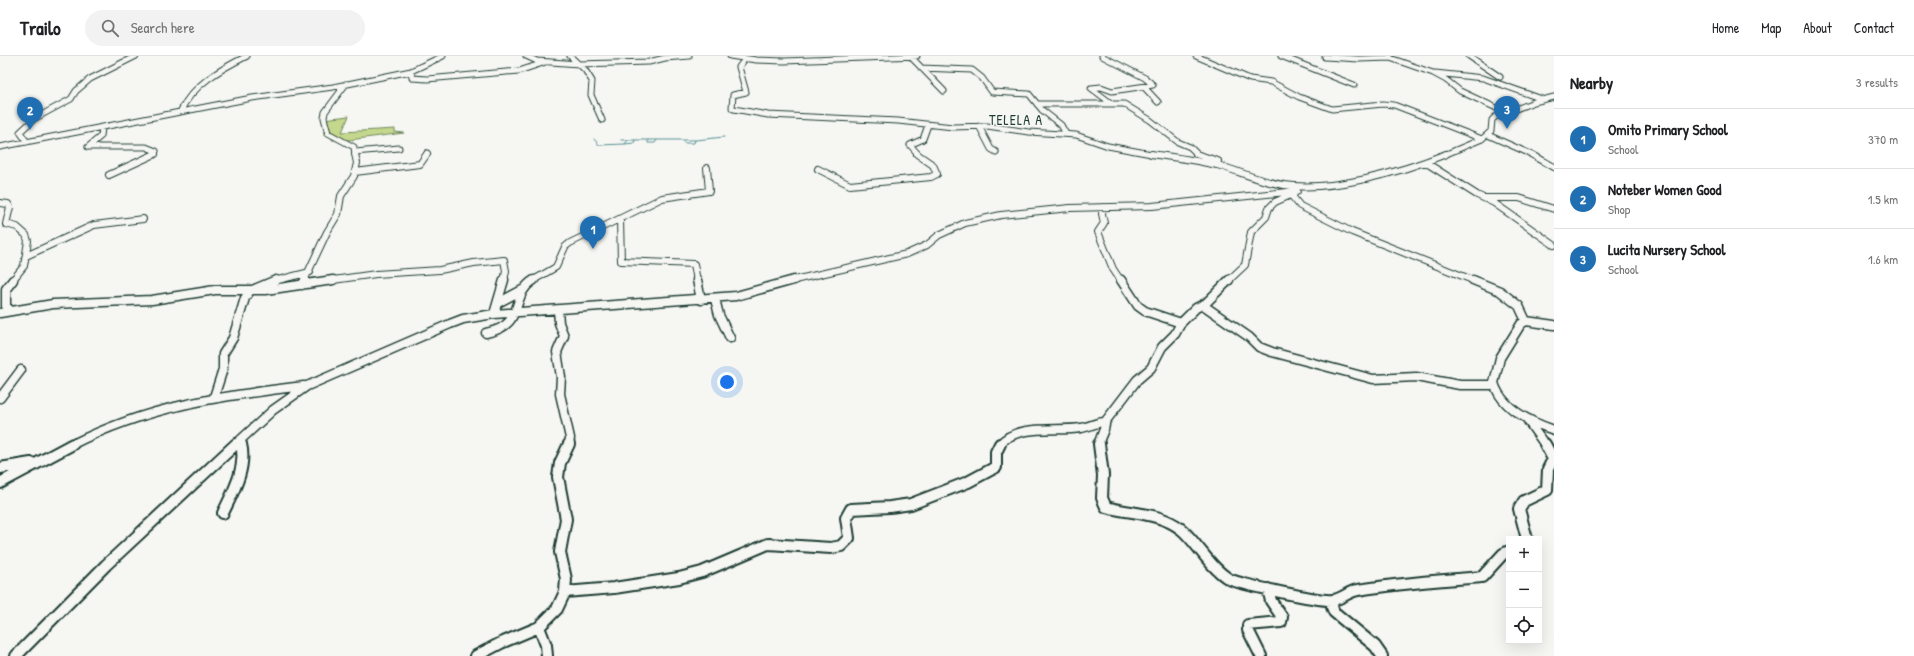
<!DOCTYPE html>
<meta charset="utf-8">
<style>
body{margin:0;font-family:"Patrick Hand",sans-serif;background:#f2f2f2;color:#202124}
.controls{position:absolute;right:12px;bottom:12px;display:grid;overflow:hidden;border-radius:0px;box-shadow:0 4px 16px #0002}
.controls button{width:36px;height:36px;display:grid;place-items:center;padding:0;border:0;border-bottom:1px solid #e0e0e0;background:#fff;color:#202124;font:20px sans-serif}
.you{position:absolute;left:727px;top:326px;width:14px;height:14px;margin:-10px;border:3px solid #fff;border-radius:50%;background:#1a73e8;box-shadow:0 0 0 6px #1a73e833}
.badge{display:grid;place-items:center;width:26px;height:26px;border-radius:50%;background:#1f6fb2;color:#fff;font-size:13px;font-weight:700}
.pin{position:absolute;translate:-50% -33px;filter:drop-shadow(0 1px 2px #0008)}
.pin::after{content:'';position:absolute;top:21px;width:14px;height:12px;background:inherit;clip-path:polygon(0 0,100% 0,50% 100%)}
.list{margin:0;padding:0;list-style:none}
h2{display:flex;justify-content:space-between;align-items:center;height:52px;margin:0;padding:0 16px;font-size:17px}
h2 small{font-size:13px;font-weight:400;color:#757577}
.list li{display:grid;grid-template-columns:26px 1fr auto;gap:12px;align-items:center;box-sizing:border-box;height:60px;padding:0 16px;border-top:1px solid #e0e0e0}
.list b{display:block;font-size:15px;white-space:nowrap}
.list p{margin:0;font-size:13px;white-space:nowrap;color:#757577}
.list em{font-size:13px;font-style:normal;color:#757577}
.icon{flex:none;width:22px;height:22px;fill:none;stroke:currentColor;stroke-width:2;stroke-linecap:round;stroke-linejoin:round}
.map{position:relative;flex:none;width:1554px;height:600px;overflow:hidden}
header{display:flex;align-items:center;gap:24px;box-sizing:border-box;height:56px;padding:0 20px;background:#fff;border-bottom:1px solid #e0e0e0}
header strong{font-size:19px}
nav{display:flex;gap:22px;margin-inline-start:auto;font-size:14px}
.search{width:280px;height:36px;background:#f2f2f2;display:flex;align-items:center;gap:10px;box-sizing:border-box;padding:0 14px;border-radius:22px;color:#757577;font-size:15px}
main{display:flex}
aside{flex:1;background:#fff}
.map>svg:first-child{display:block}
.green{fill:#c4d78c;stroke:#728a60}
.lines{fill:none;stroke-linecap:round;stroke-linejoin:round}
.stream{stroke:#569195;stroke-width:1}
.minor-far3-casing{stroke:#1f3d34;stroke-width:7}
.minor-far2-casing{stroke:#1f3d34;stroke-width:8}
.minor-far1-casing{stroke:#1f3d34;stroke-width:11}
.minor-casing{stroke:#1f3d34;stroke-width:14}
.minor-far3{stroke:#f6f6f2;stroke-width:5}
.minor-far2{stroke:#f6f6f2;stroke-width:6}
.minor-far1{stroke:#f6f6f2;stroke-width:8}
.minor{stroke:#f6f6f2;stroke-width:10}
.labels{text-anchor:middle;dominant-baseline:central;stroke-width:3;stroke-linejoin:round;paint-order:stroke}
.far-quarter-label{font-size:14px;letter-spacing:1px;fill:#1f3d34;stroke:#f6f6f2}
</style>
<header>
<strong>Trailo</strong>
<div class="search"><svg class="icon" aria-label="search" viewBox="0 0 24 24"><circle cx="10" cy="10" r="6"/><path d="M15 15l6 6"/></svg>Search here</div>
<nav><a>Home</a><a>Map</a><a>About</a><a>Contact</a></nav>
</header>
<main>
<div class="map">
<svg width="1554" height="600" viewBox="0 0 1554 600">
<rect width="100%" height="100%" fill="#f6f6f2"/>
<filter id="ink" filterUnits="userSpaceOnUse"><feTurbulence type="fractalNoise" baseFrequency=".025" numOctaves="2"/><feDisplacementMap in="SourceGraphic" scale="8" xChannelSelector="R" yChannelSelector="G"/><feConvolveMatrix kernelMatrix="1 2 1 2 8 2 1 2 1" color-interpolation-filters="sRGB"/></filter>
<g filter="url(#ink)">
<path class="green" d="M349 60 342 76 395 73V76L404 77 349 84H332L334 79H324L323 63Z"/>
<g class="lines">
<path class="stream" d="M594 83 599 89 625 88 628 84H696L724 81
M621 84H628
M648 84V87H655L657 84
M683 85 684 87H694L695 84
M625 88 634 87 635 84"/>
<g class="minor-far3-casing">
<path id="minor-far3" d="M526 0 537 5 579 8 649 6 665 2 689 0
M570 0 585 14 592 25 591 39 602 64
M730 0 756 4 784 5 917 0
M1102 0 1145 22 1153 29 1112 35 1101 31 1091 32 1111 47
M1196 0 1250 23 1271 26 1299 41 1332 53 1383 48 1394 49 1482 83
M1281 0 1354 29
M1390 0V2L1433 17 1446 24 1460 35 1505 56
M1469 0 1500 21
M911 1 944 35
M1325 1 1359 3 1390 2
M745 3 739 11 746 36 733 39 732 52 734 53 768 59 898 65 953 71 987 70 1029 76 1076 79 1108 90 1157 99
M921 12 972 14 982 22 992 36 1029 38 1042 54 1061 69 1066 78
M411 15 412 22 427 23 519 15 543 7
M1435 17 1483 22 1542 43
M346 28 325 56 324 62 328 77 354 91 355 99
M1144 31 1158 46
M1037 48H1124L1150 64 1178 86 1190 91 1198 99
M180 56C193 28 221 13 247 0
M979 70 991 93 996 96
M1488 79 1533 99
M27 86 20 76 34 63 71 43 76 35 90 23 136 0
M0 91 252 42 333 31 411 15 443 0
M88 91H146L156 95 154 99
M88 91 101 80 102 72
M355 96 399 92
M426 99 427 97
M919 99 910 89 923 83 928 69
M1444 99 1482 83 1491 75 1492 64 1495 61 1534 46 1554 41"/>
</g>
<g class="minor-far2-casing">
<path id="minor-far2" d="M1151 98C1173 101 1195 104 1217 109 1239 115 1261 126 1284 129 1332 136 1401 116 1446 98
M1196 98 1218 105
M1531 98 1554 111
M1425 106 1477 139 1494 147 1554 189
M818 113 850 129 931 121 937 118 933 109 917 98
M355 116 420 108 427 98
M109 119 155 98
M1291 139 1300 150 1352 176 1475 225
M1486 142H1519L1554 153
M0 147 8 148 10 151 6 168 17 171 26 179 28 185 24 210 12 225
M1103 151 1102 158 1104 167 1098 176 1113 213 1121 225
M620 163 621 205 694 208 697 225
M26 200 94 169 143 163
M274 225 310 216
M304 225 327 176 338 158 341 140 354 120 357 107 355 98
M326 225 376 218 440 214 474 207 504 204 506 215 504 225
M532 225 556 211 565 191 570 187 662 142 709 135 707 112
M790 225 907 198 927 189 939 179 965 167 1001 159 1070 152 1152 150 1297 135
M1228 225 1245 209 1251 176 1266 161 1269 152 1275 146 1295 137"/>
</g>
<g class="minor-far1-casing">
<path id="minor-far1" d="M697 224 701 244
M1121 224 1138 250 1145 255 1181 267
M1473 224 1500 235 1519 250 1526 265
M302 229 305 224
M715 243 719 259 730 282
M498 247 522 234
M1203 249 1249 281 1259 291 1272 296 1373 323 1416 321 1460 329H1494
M10 254 6 250V233L13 224
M558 254 559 267 564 280 557 296 561 321 560 338 570 382 569 389
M0 257 53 248 152 244 215 234H266L333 224
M494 258 504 224
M1554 269 1526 265 1521 268 1500 302 1494 327C1502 353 1530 366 1554 374
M486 277C527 269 509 239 534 224
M214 341 223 313V298L233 282 245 242 250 235 276 224
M0 342 21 314
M1528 365 1545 389
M240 386 241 389
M71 389C148 350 219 340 304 330
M235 389 273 354 307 330 450 268 463 263 494 258 736 240 794 224
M999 389C1017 367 1056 376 1081 372 1089 371 1096 366 1105 366
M1099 389C1099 380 1106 375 1105 366L1137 324 1151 312 1162 291 1175 278 1181 267 1196 252 1206 247 1229 224"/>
</g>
<g class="minor-casing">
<path id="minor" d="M1099 388 1103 419 1102 442 1106 451C1131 458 1159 456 1181 473 1196 485 1210 512 1229 523 1240 528 1321 546 1333 544 1342 543 1349 535 1358 534 1399 527 1441 524 1482 521L1503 498 1509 495
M0 412 31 407
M0 427 73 388
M223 457C233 436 247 412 241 388
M1527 483 1519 453 1524 445 1547 434 1548 413 1553 403 1545 388
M565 536 566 523 560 496 566 463 558 421 560 407 569 388
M1333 544 1332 551 1334 556 1375 590 1382 600
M16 600 106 509 236 388
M476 600 501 587 539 571
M547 600 546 589 539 571 557 553 565 536 614 532 679 522 702 516 768 488 831 492 841 490 849 482 846 462 851 453 890 451 911 448 968 426 996 411V396L1000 388
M1261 600 1248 574V569L1281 566 1282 561 1271 545 1268 533"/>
</g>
<use href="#minor-far3" class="minor-far3"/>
<use href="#minor-far2" class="minor-far2"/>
<use href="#minor-far1" class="minor-far1"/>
<use href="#minor" class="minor"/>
</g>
</g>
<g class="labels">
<g class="far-quarter-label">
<text x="1016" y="63">TELELA A</text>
</g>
</g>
</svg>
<div class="controls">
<button>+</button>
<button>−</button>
<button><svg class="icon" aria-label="locate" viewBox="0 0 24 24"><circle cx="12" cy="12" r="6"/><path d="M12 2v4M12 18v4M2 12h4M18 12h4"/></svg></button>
</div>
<div class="you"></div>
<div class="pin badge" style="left:593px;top:193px">1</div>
<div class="pin badge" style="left:30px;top:74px">2</div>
<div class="pin badge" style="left:1507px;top:73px">3</div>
</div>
<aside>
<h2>Nearby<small>3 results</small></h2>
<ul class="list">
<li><span class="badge">1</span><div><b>Omito Primary School</b><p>School</p></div><em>370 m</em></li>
<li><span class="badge">2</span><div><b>Noteber Women Good</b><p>Shop</p></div><em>1.5 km</em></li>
<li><span class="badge">3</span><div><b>Lucita Nursery School</b><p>School</p></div><em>1.6 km</em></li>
</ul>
</aside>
</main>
